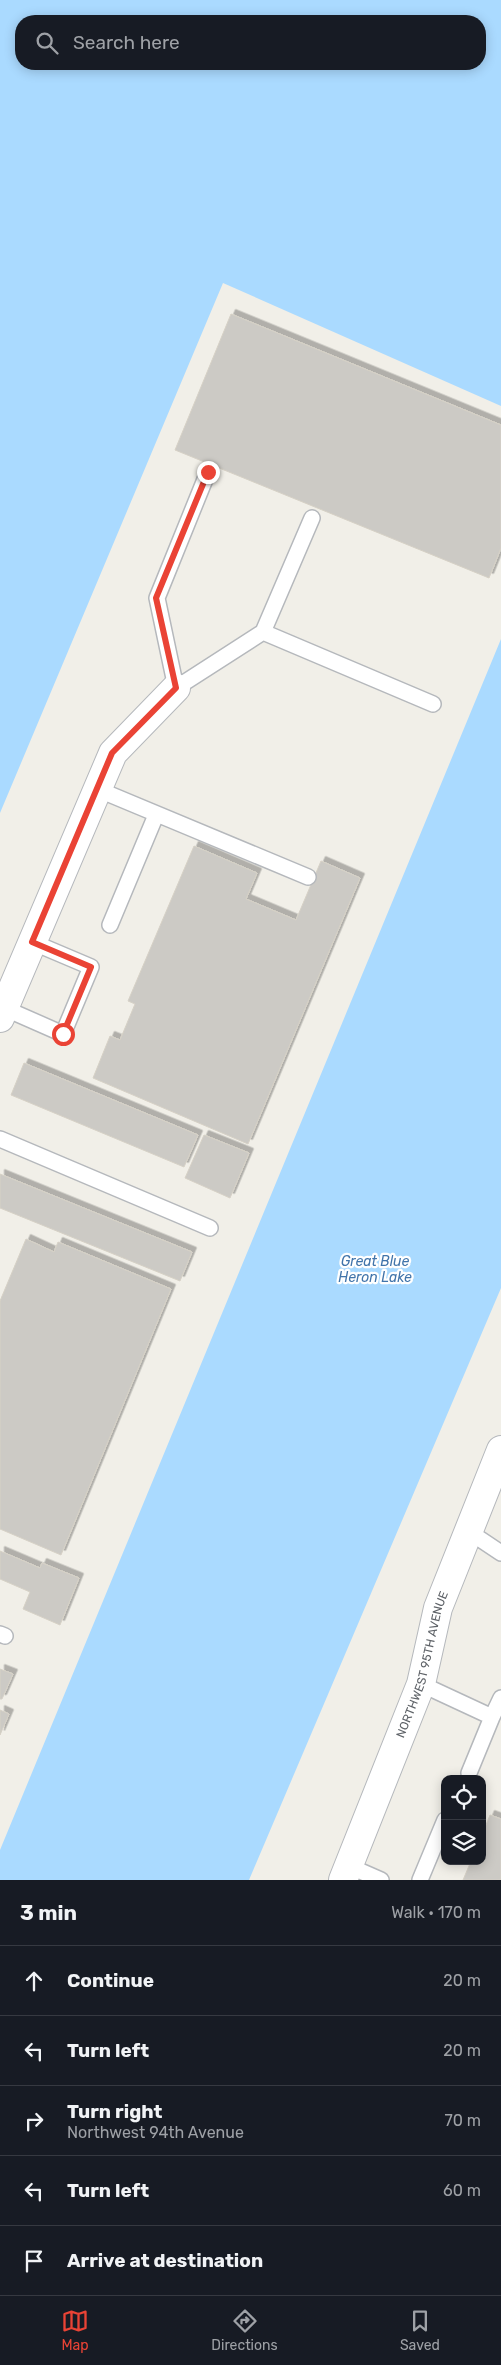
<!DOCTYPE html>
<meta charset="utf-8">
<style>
body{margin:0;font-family:Rubik,sans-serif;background:#20242c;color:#f1f3f6}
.controls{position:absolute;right:15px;bottom:15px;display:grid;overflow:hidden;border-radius:10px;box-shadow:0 2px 12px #0003}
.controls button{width:45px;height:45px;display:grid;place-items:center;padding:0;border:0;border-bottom:1px solid #363941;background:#171b24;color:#f1f3f6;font:25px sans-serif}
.stop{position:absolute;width:15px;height:15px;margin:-11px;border:4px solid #ea4335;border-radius:50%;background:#fff}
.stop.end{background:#ea4335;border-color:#fff;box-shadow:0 1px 5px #0008}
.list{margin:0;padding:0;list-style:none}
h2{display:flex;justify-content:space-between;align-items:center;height:65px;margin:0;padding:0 20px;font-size:21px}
h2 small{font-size:16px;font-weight:400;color:#9ea1a6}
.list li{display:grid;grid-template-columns:32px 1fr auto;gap:15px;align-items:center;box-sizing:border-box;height:70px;padding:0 20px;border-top:1px solid #363941}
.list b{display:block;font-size:19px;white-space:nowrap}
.list p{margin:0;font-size:16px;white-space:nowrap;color:#9ea1a6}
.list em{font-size:16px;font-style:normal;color:#9ea1a6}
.icon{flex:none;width:28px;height:28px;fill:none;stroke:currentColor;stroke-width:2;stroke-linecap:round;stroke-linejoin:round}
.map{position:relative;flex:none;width:501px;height:1880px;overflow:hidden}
.search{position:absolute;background:#171b24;box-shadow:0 2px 12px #0003;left:15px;right:15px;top:15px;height:55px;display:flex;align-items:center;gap:12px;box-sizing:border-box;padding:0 18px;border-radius:20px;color:#9ea1a6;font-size:19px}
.sheet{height:415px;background:#171b24}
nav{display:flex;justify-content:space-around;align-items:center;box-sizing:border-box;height:70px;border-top:1px solid #363941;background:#171b24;font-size:14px;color:#9ea1a6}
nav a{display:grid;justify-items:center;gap:2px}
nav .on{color:#ea4335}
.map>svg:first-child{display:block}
.water{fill:#aadaff;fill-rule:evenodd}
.building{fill:#cccac5;stroke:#d6d1c6;filter:url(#shadow)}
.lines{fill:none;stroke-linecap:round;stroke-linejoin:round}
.lane-casing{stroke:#b5b8bc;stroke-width:18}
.street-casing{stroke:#b5b8bc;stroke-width:30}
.lane{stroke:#fff;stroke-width:15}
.street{stroke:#fff;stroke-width:28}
.route{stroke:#ea4335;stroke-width:6}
.labels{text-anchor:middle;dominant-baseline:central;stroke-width:4.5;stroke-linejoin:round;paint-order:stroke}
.street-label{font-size:12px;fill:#5f6368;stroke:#fff}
.water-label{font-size:14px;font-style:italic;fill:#4174aa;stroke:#fff}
</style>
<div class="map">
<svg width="501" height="1880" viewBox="0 0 501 1880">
<defs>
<filter id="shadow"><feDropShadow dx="4.5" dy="-4.5" stdDeviation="0" flood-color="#0004"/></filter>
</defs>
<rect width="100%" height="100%" fill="#f1efe8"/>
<path class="water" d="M0 0H501V406L223 283 0 813ZM21 21H480V64H21Z
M501 639V1288L249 1880H0V1850Z"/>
<path class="building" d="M231 314 501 425V548L489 578 175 450Z
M194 846 257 873 246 899 296 920 321 861 360 878 248 1144 93 1078 110 1036 120 1040 135 1004 128 1001Z
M24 1063 198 1135 184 1167 11 1095Z
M204 1135 249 1153 230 1198 185 1178Z
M0 1174 192 1252 180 1281 0 1208Z
M26 1239 54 1252 58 1242 171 1289 61 1555 0 1529V1301Z
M0 1551 40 1568 42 1563 79 1578 60 1625 23 1609 30 1592 0 1579Z
M0 1669 13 1674 2 1699H0Z
M0 1710 9 1714 0 1735Z
M490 1815 501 1819V1880H463L471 1861H482V1835Z"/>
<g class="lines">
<g class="lane-casing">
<path id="lane" d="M208 472 157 598 176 688 263 632 312 518
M263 632 433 704
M97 789 308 877
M110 925 156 815
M4 1008 63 1034 91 967 32 942
M0 1139 210 1228
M468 1531 501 1553
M0 1634 5 1636
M421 1684 492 1717 469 1773
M492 1717 501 1698
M349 1866 381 1880
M420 1880 445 1820"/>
</g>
<g class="street-casing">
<g id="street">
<path d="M0 1018 113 753 176 688"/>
<path id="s1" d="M343 1880 421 1684 438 1608 501 1450"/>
</g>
</g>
<use href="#lane" class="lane"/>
<use href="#street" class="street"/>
</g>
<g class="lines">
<path class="route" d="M63 1034 91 967 32 942 112 753 176 688 156 598 208 472"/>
</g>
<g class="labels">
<g class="street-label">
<text stroke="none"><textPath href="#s1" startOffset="230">NORTHWEST 95TH AVENUE</textPath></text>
</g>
<g class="water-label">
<text x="375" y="1261">Great Blue<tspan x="375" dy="16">Heron Lake</tspan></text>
</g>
</g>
</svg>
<div class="controls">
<button><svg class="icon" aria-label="locate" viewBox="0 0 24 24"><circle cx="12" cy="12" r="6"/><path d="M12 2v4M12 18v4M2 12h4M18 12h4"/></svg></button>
<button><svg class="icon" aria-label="layers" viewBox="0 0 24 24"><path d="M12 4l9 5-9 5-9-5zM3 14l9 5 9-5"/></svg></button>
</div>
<div class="stop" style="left:63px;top:1034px"></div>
<div class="stop end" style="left:208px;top:472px"></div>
<div class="search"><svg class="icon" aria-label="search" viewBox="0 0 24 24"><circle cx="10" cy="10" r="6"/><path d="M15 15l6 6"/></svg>Search here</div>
</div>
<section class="sheet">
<h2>3 min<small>Walk · 170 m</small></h2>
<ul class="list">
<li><svg class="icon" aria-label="ahead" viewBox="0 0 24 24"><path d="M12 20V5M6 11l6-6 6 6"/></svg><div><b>Continue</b></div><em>20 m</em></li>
<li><svg class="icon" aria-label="left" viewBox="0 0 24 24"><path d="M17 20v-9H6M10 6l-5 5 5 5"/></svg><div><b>Turn left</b></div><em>20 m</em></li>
<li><svg class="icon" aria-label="right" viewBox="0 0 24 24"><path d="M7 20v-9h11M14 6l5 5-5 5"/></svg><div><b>Turn right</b><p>Northwest 94th Avenue</p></div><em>70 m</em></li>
<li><svg class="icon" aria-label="left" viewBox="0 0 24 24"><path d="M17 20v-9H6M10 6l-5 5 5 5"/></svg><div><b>Turn left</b></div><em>60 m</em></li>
<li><svg class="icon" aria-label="arrive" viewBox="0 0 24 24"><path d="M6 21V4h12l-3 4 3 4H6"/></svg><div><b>Arrive at destination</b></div></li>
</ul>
</section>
<nav>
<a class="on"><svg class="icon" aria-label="map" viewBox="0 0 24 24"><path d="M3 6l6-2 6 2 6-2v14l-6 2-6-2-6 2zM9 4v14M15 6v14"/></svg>Map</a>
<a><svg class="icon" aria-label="directions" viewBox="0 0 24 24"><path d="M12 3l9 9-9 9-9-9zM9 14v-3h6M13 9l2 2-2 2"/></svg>Directions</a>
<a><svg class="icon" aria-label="saved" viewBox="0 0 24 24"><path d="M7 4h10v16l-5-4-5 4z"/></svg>Saved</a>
</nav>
